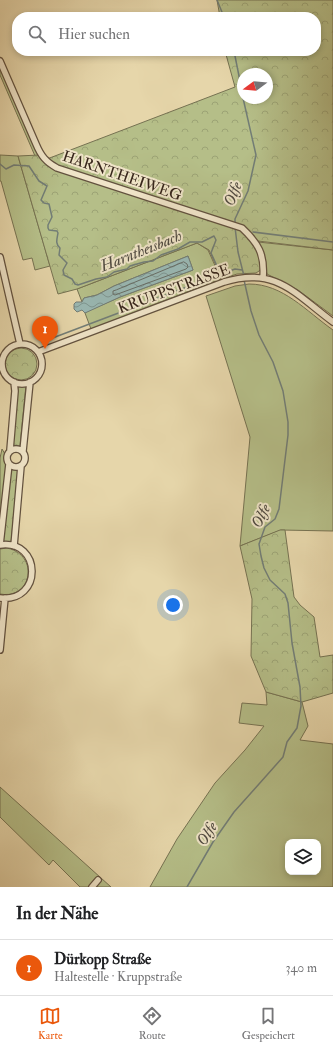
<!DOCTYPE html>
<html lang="de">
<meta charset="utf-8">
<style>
body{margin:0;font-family:"IM FELL Double Pica",serif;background:#f6f6f6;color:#202124}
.controls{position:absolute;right:12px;bottom:12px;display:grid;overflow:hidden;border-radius:8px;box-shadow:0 2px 6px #0003}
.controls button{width:36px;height:36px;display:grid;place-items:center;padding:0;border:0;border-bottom:1px solid #e0e0e0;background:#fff;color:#202124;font:20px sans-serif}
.compass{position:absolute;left:237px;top:68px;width:36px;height:36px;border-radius:50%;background:#fff;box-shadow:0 2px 6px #0003;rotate:254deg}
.you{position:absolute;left:173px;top:605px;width:14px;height:14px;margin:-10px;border:3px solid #fff;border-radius:50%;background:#1a73e8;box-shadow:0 0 0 6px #1a73e833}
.badge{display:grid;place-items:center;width:26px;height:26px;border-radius:50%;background:#ea580c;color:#fff;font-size:13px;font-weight:700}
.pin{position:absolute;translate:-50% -33px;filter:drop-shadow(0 1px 2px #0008)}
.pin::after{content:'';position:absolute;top:21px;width:14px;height:12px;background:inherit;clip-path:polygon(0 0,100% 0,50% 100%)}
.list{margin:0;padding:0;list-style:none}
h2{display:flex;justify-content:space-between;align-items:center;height:52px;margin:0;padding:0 16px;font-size:17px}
h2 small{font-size:13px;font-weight:400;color:#757577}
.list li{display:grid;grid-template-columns:26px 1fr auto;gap:12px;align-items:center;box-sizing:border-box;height:56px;padding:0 16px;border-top:1px solid #e0e0e0}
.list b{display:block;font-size:15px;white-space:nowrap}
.list p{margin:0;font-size:13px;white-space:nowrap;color:#757577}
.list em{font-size:13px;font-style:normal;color:#757577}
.icon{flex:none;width:22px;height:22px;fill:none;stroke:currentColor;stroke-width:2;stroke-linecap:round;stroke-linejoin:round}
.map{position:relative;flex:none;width:333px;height:887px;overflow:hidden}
.search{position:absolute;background:#fff;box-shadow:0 2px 6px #0003;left:12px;right:12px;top:12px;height:44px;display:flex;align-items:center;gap:10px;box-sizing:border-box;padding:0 14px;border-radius:16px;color:#757577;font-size:15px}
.sheet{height:108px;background:#fff}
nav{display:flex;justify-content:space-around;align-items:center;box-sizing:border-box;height:56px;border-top:1px solid #e0e0e0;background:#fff;font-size:11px;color:#757577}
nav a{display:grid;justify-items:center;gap:2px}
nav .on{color:#ea580c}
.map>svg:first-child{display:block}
.green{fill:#b5be88;stroke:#767252;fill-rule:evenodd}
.forest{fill:url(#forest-crowns);stroke:#767252;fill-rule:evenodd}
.water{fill:url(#water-waves);stroke:#727d76}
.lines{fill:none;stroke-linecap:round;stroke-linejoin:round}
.shore{stroke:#686e66;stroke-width:1}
.stream{stroke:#727d76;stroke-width:1.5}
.minor-casing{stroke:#63523f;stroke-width:8}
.minor{stroke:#efe4c8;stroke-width:5.5}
.labels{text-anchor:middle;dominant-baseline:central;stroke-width:4;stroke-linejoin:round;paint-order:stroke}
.street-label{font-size:15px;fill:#37261b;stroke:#efe4c8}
.water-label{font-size:16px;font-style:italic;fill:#504a41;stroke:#efe4c8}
</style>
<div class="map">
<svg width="333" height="887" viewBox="0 0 333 887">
<defs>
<pattern id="forest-crowns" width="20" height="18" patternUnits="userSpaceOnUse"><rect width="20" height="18" fill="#b5be88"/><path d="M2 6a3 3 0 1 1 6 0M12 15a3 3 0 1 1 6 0" fill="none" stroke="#9ca375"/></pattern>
<pattern id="water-waves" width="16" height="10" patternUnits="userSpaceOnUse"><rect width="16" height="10" fill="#99b7b2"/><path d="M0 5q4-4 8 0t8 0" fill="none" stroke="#7e9590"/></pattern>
</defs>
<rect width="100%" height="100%" fill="#e6d6aa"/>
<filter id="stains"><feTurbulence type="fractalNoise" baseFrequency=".005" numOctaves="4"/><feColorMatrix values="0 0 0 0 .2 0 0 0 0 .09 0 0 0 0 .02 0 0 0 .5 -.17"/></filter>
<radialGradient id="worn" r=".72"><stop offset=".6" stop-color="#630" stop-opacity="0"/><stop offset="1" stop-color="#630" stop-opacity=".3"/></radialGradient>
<path class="green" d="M0 65 39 155 35 156 0 75Z
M0 155 18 156 50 266 35 270 32 258 23 260 1 181H0Z
M258 242 333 250V316L298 290 267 274 266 270 265 258Z
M197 243 208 250 221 279 91 329 85 313 88 311 120 297 193 270 188 256 114 286 97 295 84 298 82 302 77 289Z
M249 284C283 284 306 311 333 330V531L281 530 240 546 250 437 206 296 235 286Z
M2 449 5 454 4 457 6 465 0 531V458Z
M266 692 302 702 308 726 300 740 333 744V887H150L177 839 215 783 245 750 264 726 239 723 242 703 267 705ZM288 842H318V872H288Z
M0 787 111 887H80L53 860 49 865 0 817Z"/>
<path class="forest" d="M217 0H333V250L258 241 255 243 261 257 262 269 256 273 237 274 222 279 209 250 197 243 77 289 58 294 18 156 39 155 47 159 235 87 225 51H316V17H220ZM243 74H267V98H243Z
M5 364a16 16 0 1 1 32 0a16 16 0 1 1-32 0Z
M26 385 20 446H13L18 386Z
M10 468 18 469 11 543 3 542Z
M280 530H285L294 597 300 605 314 617 320 657 333 655V693L302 702 266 692 251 656 252 599 240 546Z
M7 548C40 555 32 600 0 594V549Z"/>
<path class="water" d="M188 256 193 270 120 297 85 313 82 310 77 312 74 309V304L76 302H82L84 298 97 295 114 286Z"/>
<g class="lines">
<path class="shore" d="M184 262 187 264 188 267 186 269 115 295 113 294V291L116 290Z"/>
<path class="stream" d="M217 0 224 17
M234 51 243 96
M0 164 6 169 14 165 29 166 39 181 47 186 41 200 44 203 49 204 52 217 48 225V228L49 230 57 231 58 233C57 239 55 244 60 248L59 255 67 263 63 270 64 275 72 279 75 284 78 285 96 279 107 277 114 272 127 269 130 266 144 262 153 261 161 255 178 249 190 242H202L214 236 216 240 211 253 217 266 224 273 235 269 242 270
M235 223V219L248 191 256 155 243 98
M235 227 238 252 244 276
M253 232 333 242
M42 342 224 273
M187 887 213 842 234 812 283 757 287 742 297 728 301 706 300 687 292 643 288 603 285 594 270 580 264 568 261 556 259 544 265 527 275 519 279 509 288 435V422L283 391 273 362 259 335 251 311 244 280"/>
<g class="minor-casing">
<path id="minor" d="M0 61 36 144C41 156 46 162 57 168L242 228C258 243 265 254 263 278
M0 257 20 344
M2 364a20 20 0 1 1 40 0a20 20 0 1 1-40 0Z
M38 352 224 282C276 266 295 294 333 322
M7 458a9 9 0 1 1 18 0a9 9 0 1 1-18 0Z
M10 450 15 391 14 382
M23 451 30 382
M0 545C42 539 43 603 0 598
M0 545 9 464
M14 546 21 466
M0 650 5 598
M92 887 98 880"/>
</g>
<use href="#minor" class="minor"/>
</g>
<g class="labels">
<g class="street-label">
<text transform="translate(122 176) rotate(19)">HARNTHEIWEG</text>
<text transform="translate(174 289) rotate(-20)">KRUPPSTRASSE</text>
</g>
<g class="water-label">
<text transform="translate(233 194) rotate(-69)">Olfe</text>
<text transform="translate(141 251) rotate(-22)">Harntheisbach</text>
<text transform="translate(261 516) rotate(-63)">Olfe</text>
<text transform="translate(207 834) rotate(-58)">Olfe</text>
</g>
</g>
<rect width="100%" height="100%" filter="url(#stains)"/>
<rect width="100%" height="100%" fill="url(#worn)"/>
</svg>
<div class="controls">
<button><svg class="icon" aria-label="layers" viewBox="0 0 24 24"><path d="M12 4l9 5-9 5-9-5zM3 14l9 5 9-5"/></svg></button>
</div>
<svg class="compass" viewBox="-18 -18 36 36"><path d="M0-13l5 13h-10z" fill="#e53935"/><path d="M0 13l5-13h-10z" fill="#757577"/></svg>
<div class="you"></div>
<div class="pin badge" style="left:45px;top:349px">1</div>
<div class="search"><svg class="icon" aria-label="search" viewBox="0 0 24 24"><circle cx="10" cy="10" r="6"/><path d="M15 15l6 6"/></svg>Hier suchen</div>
</div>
<section class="sheet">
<h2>In der Nähe<small></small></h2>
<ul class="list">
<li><span class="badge">1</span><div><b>Dürkopp Straße</b><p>Haltestelle · Kruppstraße</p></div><em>340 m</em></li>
</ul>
</section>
<nav>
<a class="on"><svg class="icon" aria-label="map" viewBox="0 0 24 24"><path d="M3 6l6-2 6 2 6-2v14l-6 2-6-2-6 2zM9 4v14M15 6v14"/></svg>Karte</a>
<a><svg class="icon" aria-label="directions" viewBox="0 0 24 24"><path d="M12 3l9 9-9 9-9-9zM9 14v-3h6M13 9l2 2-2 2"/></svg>Route</a>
<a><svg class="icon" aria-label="saved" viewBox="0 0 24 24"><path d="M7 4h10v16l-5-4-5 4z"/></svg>Gespeichert</a>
</nav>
